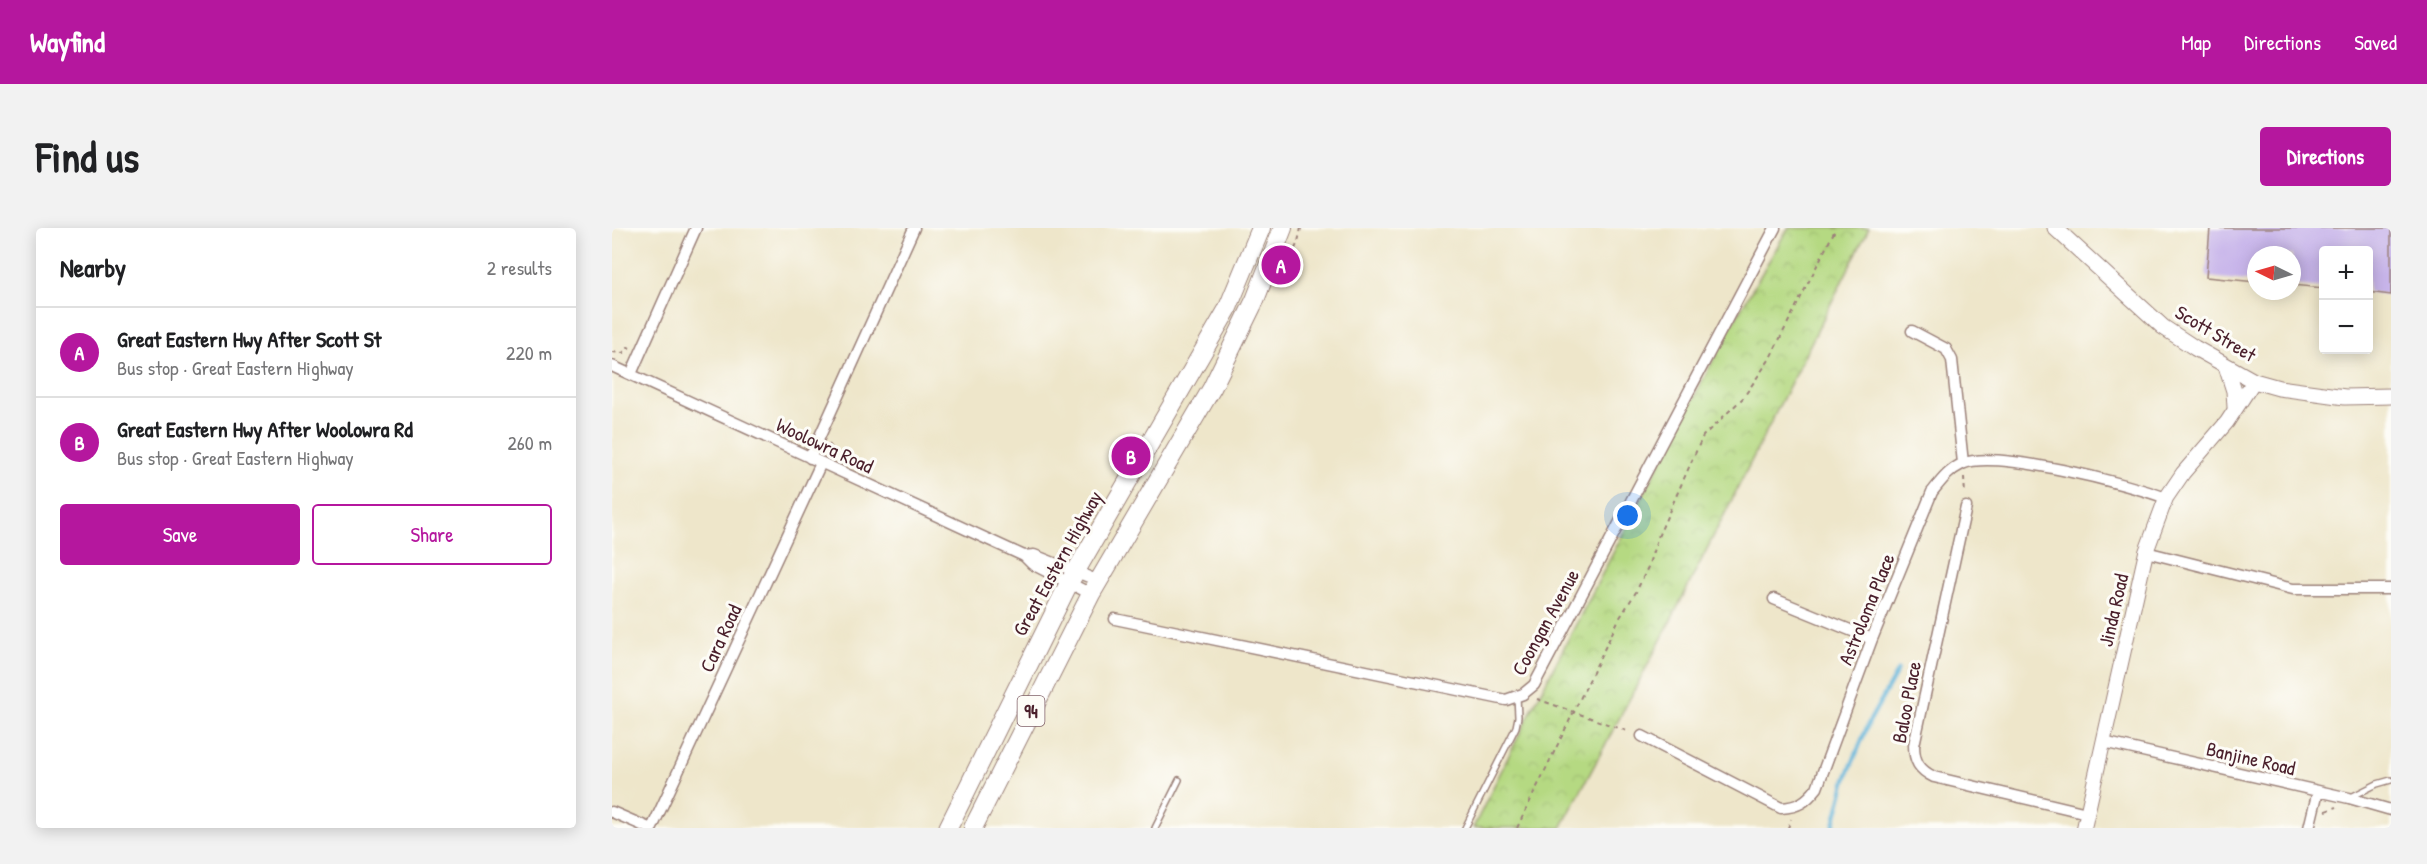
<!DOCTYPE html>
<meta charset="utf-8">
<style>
body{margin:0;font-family:"Patrick Hand",sans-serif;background:#f2f2f2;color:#202124}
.controls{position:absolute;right:18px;top:18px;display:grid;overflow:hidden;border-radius:6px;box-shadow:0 3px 15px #0003}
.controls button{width:54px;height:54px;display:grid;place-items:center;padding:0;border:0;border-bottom:2px solid #e0e0e0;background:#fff;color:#202124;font:30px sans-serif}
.compass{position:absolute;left:1635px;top:18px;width:54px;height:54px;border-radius:50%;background:#fff;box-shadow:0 3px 15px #0003;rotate:275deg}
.you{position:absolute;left:1016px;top:288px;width:21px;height:21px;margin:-15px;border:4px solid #fff;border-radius:50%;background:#1a73e8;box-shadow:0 0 0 9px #1a73e833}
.badge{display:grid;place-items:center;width:39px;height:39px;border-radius:50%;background:#b5179e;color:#fff;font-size:20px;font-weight:700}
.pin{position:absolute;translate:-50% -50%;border:3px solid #fff;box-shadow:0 2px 6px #0006}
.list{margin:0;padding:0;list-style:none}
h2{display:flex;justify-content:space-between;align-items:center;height:78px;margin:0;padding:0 24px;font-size:26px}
h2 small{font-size:20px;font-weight:400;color:#757577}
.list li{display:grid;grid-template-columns:39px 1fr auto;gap:18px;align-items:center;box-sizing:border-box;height:90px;padding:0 24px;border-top:2px solid #e0e0e0}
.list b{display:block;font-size:22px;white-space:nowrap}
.list p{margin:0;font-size:20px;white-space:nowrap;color:#757577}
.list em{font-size:20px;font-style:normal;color:#757577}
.actions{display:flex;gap:12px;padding:18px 24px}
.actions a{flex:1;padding:14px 0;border:2px solid #b5179e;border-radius:6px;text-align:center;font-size:21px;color:#b5179e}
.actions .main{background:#b5179e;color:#fff}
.map{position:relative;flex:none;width:1779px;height:600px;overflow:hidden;border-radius:6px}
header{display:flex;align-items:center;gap:36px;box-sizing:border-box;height:84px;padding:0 30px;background:#b5179e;color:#fff}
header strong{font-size:28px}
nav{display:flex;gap:33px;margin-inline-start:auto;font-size:21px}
.intro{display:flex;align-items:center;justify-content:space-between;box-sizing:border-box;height:144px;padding:0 36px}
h1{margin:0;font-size:42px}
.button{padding:15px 27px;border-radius:6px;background:#b5179e;color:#fff;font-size:21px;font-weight:700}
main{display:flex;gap:36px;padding:0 36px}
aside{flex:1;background:#fff;border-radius:6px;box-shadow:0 3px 15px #0003}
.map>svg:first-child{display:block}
.park{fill:url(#park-crowns);stroke:#807c56;stroke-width:1.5}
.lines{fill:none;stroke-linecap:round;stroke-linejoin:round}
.stream{stroke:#5cb2d9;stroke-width:4}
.building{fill:#c8b5ea}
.service-casing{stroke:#9c827a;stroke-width:8}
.minor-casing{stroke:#9c827a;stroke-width:13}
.tertiary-casing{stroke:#9c827a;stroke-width:16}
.secondary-casing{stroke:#9c827a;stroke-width:17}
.trunk-casing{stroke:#9c827a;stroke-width:20}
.path{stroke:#9c827a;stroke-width:2;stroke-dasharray:4.5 4.5;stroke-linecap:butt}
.service{stroke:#fff;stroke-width:5}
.minor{stroke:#fff;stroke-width:10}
.tertiary{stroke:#fff;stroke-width:14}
.secondary{stroke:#fff;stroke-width:15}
.trunk{stroke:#fff;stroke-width:18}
.labels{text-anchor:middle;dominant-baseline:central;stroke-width:6;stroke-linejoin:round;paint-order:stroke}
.shield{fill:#fdfcf7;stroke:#806168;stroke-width:1.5}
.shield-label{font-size:18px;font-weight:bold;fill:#4a1f2b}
.street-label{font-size:20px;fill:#4a1f2b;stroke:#fdfcf7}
</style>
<header>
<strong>Wayfind</strong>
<nav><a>Map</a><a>Directions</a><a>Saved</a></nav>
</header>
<div class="intro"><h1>Find us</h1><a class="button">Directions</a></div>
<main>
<aside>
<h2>Nearby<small>2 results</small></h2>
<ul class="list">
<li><span class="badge">A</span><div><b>Great Eastern Hwy After Scott St</b><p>Bus stop · Great Eastern Highway</p></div><em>220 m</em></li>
<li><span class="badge">B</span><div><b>Great Eastern Hwy After Woolowra Rd</b><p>Bus stop · Great Eastern Highway</p></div><em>260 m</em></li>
</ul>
<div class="actions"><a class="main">Save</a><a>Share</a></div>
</aside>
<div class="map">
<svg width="1779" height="600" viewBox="0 0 1779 600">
<defs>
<pattern id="park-crowns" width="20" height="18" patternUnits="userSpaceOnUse" patternTransform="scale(1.5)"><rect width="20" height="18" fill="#b5d982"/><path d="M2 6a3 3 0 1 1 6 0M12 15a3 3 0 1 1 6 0" fill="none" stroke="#9dba70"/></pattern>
</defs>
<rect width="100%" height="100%" fill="#fdfcf7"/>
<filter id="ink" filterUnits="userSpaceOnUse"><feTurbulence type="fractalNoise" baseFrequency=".0167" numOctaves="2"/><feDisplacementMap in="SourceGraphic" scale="12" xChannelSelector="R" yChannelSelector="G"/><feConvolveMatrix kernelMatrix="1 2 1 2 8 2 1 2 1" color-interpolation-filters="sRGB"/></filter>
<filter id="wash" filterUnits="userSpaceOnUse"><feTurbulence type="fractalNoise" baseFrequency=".008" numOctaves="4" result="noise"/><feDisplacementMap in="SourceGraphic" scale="24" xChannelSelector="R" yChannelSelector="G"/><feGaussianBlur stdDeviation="1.35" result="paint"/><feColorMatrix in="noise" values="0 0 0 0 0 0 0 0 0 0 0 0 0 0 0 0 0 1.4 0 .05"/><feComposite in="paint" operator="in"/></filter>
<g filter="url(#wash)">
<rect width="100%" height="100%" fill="#eee6ca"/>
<path class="park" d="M1176 0H1257L1050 410 949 600H861L920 481 1119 98Z"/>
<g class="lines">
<path class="stream" d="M1221 600 1234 551 1257 494 1286 442"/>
</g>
<g id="blocks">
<path class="building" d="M1598 0H1779V67L1756 64V22H1712V60L1680 57V27H1644V54L1594 49Z"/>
</g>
</g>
<g filter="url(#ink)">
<use href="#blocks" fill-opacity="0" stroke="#9c827a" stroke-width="1.5"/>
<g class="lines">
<g class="service-casing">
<path id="service" d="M1739 569 1765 556 1779 552
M543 600 567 552
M853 600 904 499 906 489 905 468"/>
</g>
<g class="minor-casing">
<path id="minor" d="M1300 103 1334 121 1340 132 1351 235
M0 138 412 328 420 336 479 366
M19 146 84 0
M198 230 302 0
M1354 279 1302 517C1302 533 1307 542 1322 549L1475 585
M1534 324 1681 361H1779
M412 328 422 327 487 353
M1162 371 1260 411
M503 391 894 472 911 466 922 457 1163 0
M1030 508 1169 580C1186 579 1194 574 1205 560L1260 411 1320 264C1329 253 1337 242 1350 236 1384 221 1517 256 1554 270
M1491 514 1737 570 1779 582
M0 584 37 600
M40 600 209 235
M1697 600 1706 563"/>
</g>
<g class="tertiary-casing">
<path id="tertiary" d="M1472 600 1534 324 1554 270 1571 245 1615 194 1642 153"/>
</g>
<g class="secondary-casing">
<path id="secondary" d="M1443 0 1551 99 1583 120 1642 153 1667 160 1733 169 1779 168
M1614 138 1622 163 1623 179"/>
</g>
<g class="trunk-casing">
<path id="trunk" d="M336 600 457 355 615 82 649 0
M361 600 479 366 600 160 643 72 671 0"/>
</g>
<path class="path" d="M668 54 686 14 689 0
M0 124 11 125 16 119 18 120
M217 216 228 230
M1352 249 1353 267
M925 471 1018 504
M1714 583 1725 579
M905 600 1007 391 1024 364 1036 339 1045 311 1091 208 1131 170 1157 132 1224 0
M1176 600 1179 591"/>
<use href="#service" class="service"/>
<use href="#minor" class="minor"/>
<use href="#tertiary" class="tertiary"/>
<use href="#secondary" class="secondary"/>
<use href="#trunk" class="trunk"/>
</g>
</g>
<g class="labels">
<rect class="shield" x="405.5" y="468" width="27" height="30" rx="4.5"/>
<g class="shield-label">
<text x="419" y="483">94</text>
</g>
<g class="street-label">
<text transform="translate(1604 105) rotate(31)">Scott Street</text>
<text transform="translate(213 217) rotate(25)">Woolowra Road</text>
<text transform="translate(445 335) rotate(-61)">Great Eastern Highway</text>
<text transform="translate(1254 381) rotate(-68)">Astroloma Place</text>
<text transform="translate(1501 382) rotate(-77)">Jinda Road</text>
<text transform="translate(933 394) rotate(-61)">Coongan Avenue</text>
<text transform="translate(108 410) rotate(-65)">Cara Road</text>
<text transform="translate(1294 474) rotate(-79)">Baloo Place</text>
<text transform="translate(1639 530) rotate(13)">Banjine Road</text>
</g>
</g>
</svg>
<div class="controls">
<button>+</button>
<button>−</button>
</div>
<svg class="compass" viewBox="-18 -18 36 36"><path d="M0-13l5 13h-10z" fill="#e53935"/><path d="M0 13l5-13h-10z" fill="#757577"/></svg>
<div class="you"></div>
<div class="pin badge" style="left:669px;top:37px">A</div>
<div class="pin badge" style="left:519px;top:228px">B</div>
</div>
</main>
